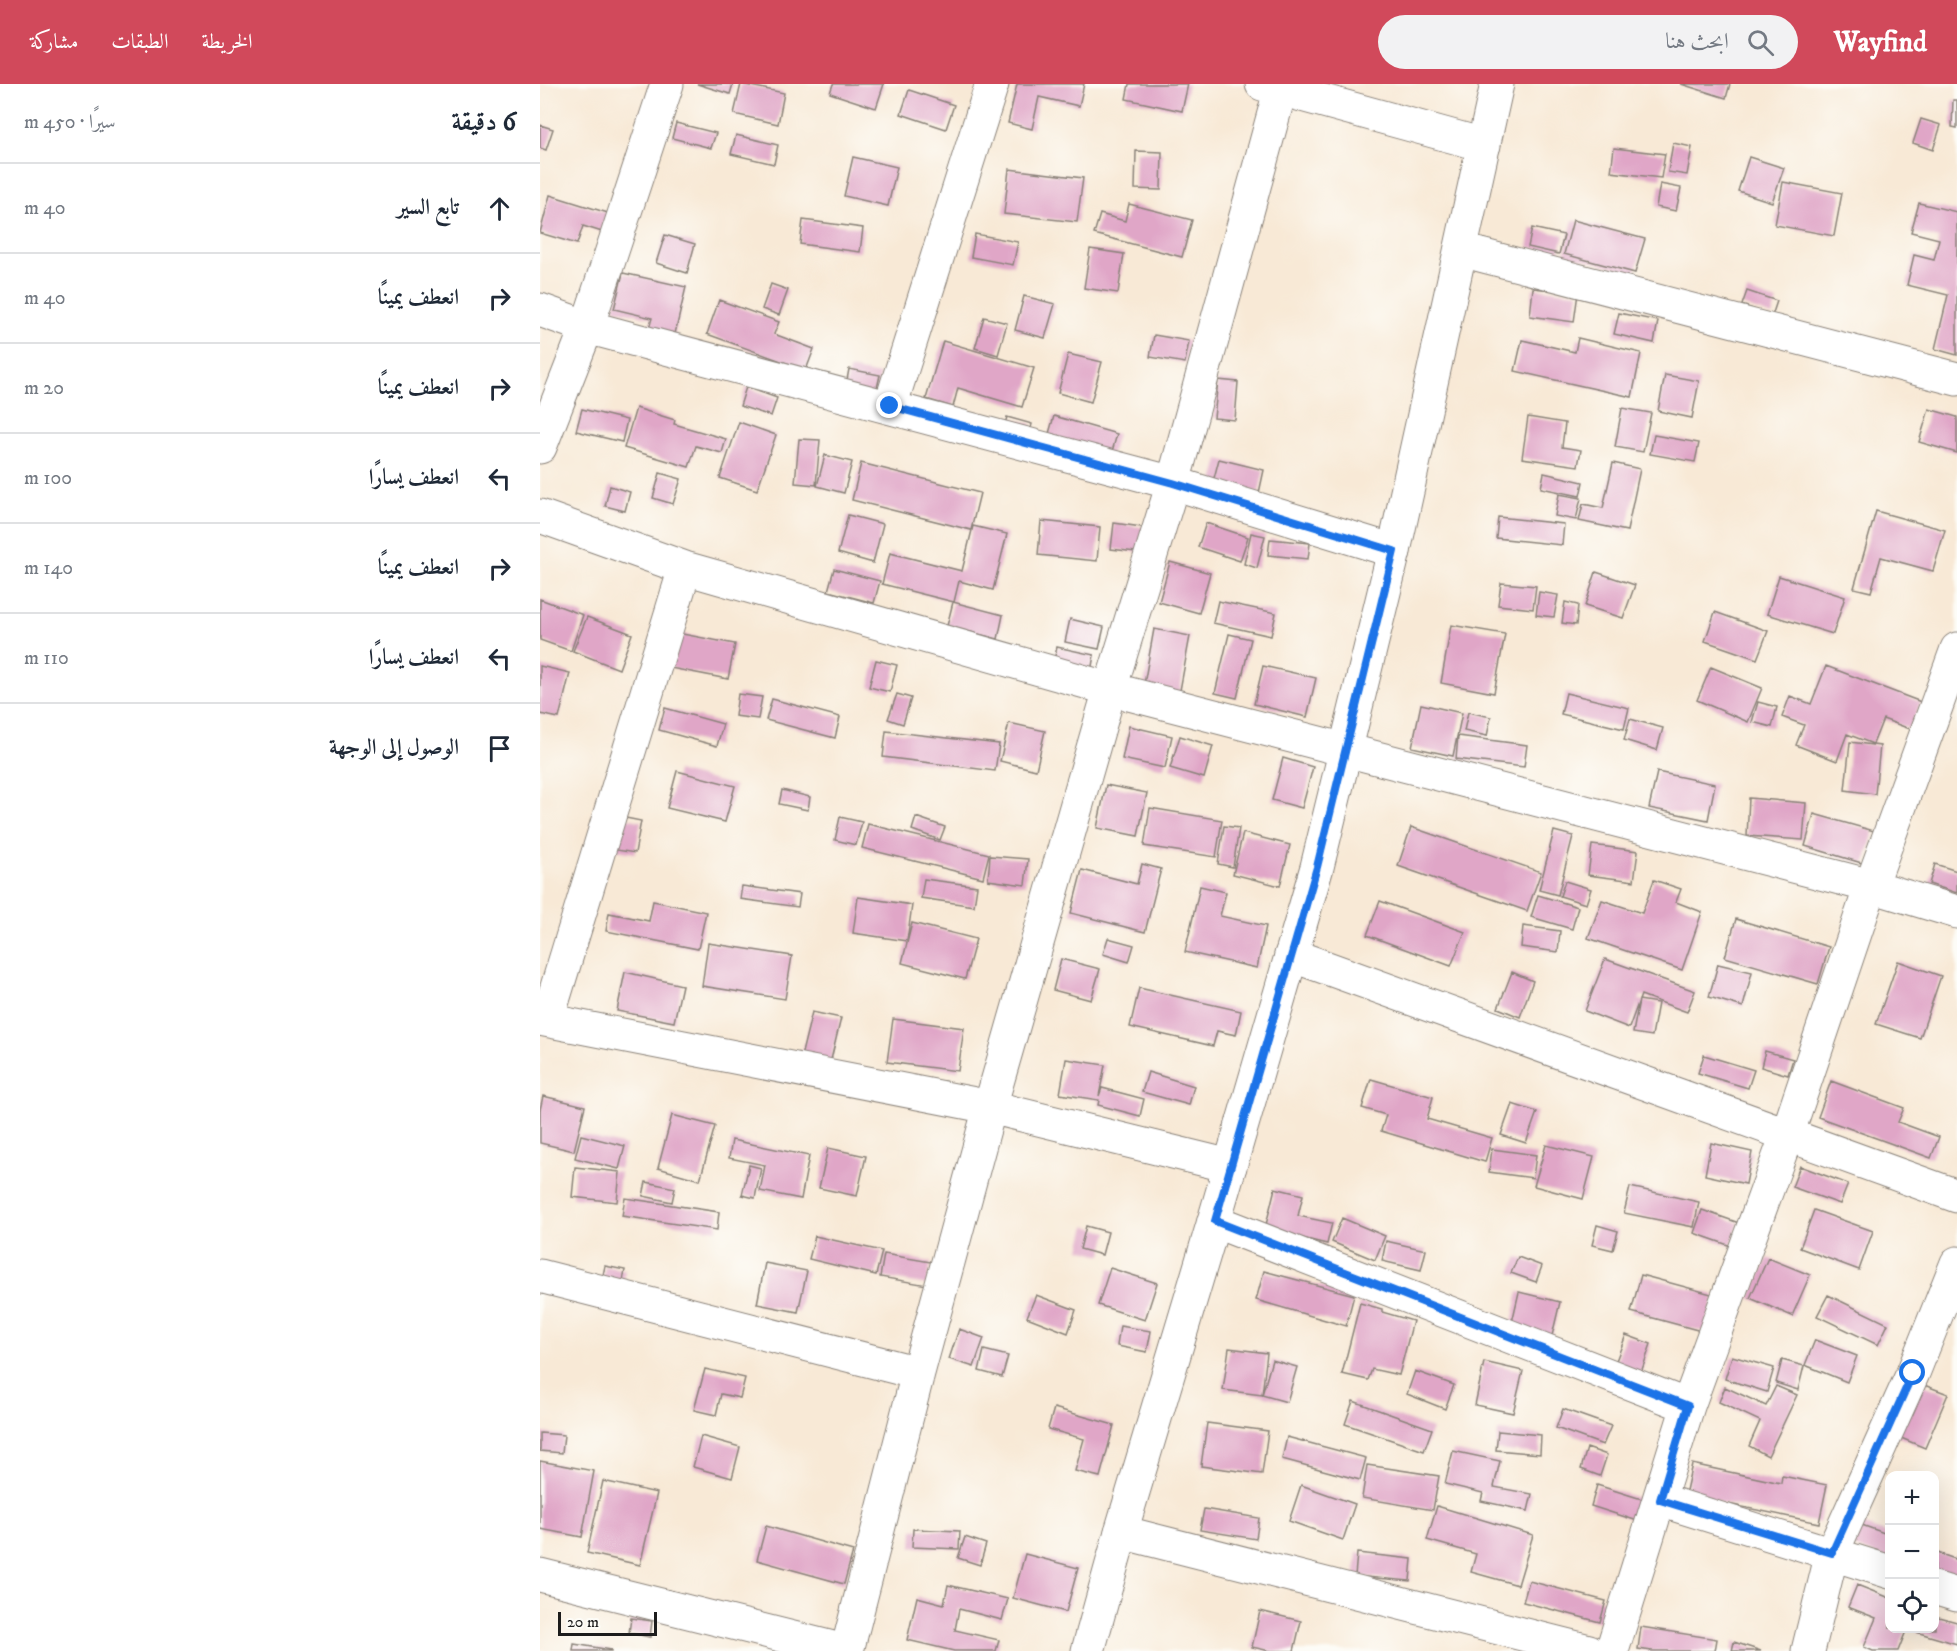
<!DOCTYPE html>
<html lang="ar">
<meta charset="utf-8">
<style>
body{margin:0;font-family:"IM FELL DW Pica",Amiri,serif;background:#f2f2f3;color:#1f2937;direction:rtl}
.controls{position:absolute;right:18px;bottom:18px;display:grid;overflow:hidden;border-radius:12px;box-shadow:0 6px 24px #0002}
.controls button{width:54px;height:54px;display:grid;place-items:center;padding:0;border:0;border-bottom:2px solid #e0e1e3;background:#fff;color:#1f2937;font:30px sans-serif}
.scale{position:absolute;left:18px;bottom:15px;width:99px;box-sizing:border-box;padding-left:6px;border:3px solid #1c1c1c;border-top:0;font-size:16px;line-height:21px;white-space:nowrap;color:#1c1c1c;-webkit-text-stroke:4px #fdfcf7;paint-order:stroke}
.stop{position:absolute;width:18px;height:18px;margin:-14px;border:4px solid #1a73e8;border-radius:50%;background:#fff}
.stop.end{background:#1a73e8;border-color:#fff;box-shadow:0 2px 6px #0008}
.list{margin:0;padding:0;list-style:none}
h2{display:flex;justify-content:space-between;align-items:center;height:78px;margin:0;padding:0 24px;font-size:26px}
h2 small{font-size:20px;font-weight:400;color:#747a83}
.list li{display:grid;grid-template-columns:39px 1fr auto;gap:18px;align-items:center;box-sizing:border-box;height:90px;padding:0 24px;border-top:2px solid #e0e1e3}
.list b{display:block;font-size:22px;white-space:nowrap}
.list em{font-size:20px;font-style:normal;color:#747a83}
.icon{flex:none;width:33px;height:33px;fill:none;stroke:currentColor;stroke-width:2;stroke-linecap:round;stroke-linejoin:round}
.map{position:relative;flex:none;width:1417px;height:1567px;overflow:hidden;direction:ltr}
header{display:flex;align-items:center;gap:36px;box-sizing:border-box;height:84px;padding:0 30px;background:#d1495b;color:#fff}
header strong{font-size:28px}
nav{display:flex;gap:33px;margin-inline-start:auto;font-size:21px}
.search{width:420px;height:54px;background:#f2f2f3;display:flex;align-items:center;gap:15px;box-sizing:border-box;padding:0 21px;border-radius:33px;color:#747a83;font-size:22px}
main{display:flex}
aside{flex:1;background:#fff}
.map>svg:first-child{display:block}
.building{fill:#e0a6c7}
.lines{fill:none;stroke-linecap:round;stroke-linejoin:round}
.street-casing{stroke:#8a8279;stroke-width:35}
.primary-casing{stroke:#8a8279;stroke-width:35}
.street{stroke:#fff;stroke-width:33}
.primary{stroke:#fff;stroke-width:33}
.route{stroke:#1a73e8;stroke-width:8}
</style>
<header>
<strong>Wayfind</strong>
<div class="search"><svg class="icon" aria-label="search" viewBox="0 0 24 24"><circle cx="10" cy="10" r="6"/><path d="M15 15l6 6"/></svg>ابحث هنا</div>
<nav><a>الخريطة</a><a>الطبقات</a><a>مشاركة</a></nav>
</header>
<main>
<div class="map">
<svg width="1417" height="1567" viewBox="0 0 1417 1567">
<rect width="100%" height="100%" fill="#fdfcf7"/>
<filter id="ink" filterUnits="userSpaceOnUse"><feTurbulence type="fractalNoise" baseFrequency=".0167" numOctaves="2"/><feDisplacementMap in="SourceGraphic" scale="12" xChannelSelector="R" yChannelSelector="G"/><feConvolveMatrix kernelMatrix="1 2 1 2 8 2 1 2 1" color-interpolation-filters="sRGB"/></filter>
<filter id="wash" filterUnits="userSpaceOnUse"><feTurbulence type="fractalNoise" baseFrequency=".008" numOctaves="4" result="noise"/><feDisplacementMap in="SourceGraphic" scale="24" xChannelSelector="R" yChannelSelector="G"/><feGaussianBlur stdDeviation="1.35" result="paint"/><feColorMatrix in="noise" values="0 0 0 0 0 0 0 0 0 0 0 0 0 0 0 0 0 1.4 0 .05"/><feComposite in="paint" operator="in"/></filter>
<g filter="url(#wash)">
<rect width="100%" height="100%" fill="#f8e9d6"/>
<g id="blocks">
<path class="building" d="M157 0H193L190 10Z
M201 0 244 9 238 40 194 30Z
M293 0H344L336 24 290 9Z
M477 0H544L539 22 499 13 492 45 468 39Z
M589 0H648L642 27 586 15Z
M1141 0H1190L1186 14Z
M369 6 414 21 406 45 361 30Z
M1413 16H1417V44L1412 43Z
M1381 35 1401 41 1393 66 1373 59Z
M136 39 176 49 171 64 132 54Z
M0 41 13 45 6 66 0 64Z
M196 51 238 61 234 80 191 70Z
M1133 59 1152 63 1147 91 1128 88Z
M1074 64 1125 70 1121 94 1071 88Z
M596 67 622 68 621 106 595 105Z
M313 73 357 83 348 122 304 112Z
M1209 73 1244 84 1232 118 1198 107Z
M469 85 543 94 537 138 464 130Z
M1243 98 1302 109 1294 152 1235 141Z
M1120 100 1141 104 1136 127 1116 123Z
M10 111 68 129 62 148 43 142 37 160 0 149Z
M1379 119 1417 128V271L1395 265 1408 211 1367 201 1374 171 1394 176 1399 155 1371 148Z
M589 120 652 136 642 173 554 150 560 130 585 137Z
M263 136 323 144 320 168 260 160Z
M1033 136 1105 155 1095 189 1024 170Z
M992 144 1024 151 1019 170 988 163Z
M435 150 478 158 473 181 431 173Z
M125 151 155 160 147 189 116 179Z
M550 165 584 170 578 209 544 204Z
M83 189 146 203 134 254 108 248 112 234 74 225Z
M231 200 248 206 239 231 222 225Z
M993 204 1038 209 1034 238 990 232Z
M1207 207 1237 217 1232 232 1202 221Z
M484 212 515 220 505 254 475 246Z
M179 216 239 238 234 250 274 265 266 286 167 250Z
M1079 229 1118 237 1114 259 1074 250Z
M444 233 467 239 458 271 435 264Z
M614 251 649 257 645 279 610 273Z
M1038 254 1101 269 1092 313 975 287 982 256 1035 268Z
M403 257 494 284 482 323 418 304 413 323 386 315Z
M528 270 562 278 551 318 518 309Z
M309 285 340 291 335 313 305 307Z
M1125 291 1159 297 1152 334 1118 327Z
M678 296 698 298 695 336 674 334Z
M206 303 237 314 231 332 200 322Z
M96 324 135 336 134 340 186 355 182 369 156 362 149 383 84 364Z
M1082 324 1111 329 1103 368 1075 363Z
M42 325 87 336 82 358 36 347Z
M1389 325 1417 333V369L1379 358Z
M514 332 577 350 571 371 508 353Z
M467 333 492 340 488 355 463 347Z
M988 333 1025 339 1022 363 1041 366 1038 382 982 374Z
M199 338 236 351 217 406 180 394Z
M1114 351 1159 359 1155 378 1110 370Z
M259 355 280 356 276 401 255 399Z
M285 371 312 378 304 409 277 402Z
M679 375 724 386 719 409 673 398Z
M321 379 440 409 431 446 312 416Z
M1073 379 1100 385 1087 447 1039 437 1043 420 1063 424Z
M120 389 141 395 133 420 113 414Z
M1004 389 1043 398 1040 412 1001 404Z
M70 402 90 408 85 427 65 422Z
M1019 410 1041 414 1036 436 1015 432Z
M1336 427 1405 446 1393 487 1341 473 1331 508 1314 504Z
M308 431 343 440 333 479 298 469Z
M958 433 1024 440 1022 461 956 454Z
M501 437 560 443 557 477 498 471Z
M574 439 608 444 604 469 571 465Z
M666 439 708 453 700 477 658 463Z
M433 442 467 450 453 506 419 497 414 518 342 500 350 469 422 487Z
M711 449 725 452 717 484 704 480Z
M730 455 770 459 768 475 728 471Z
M630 478 670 489 659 529 619 518Z
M294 485 340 497 334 519 288 507Z
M1056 488 1095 501 1083 534 1045 522Z
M1239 492 1305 513 1293 550 1227 530Z
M961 499 996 502 993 525 958 521Z
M999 508 1018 511 1014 533 996 531Z
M0 515 43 531 31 567 0 556Z
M678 517 736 529 731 552 673 539Z
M413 518 463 531 458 555 407 542Z
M1025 518 1038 521 1036 541 1022 539Z
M1175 528 1228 547 1217 575 1165 557Z
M47 533 92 550 79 585 33 567Z
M530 535 564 543 559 565 525 558Z
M911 541 965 550 954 609 901 599Z
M614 545 650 552 639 612 603 606Z
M132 548 195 560 188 595 125 583Z
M689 550 711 555 697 614 675 609Z
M517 563 554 571 551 588 513 581Z
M336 576 357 581 350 608 329 603Z
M0 582 30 589 19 634 0 630Z
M723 582 776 594 767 633 714 620Z
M1286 582 1381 618 1370 645 1343 635 1333 660 1307 650 1297 677 1256 661 1264 641 1242 633 1250 612 1271 620Z
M1171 583 1222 604 1208 638 1157 616Z
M1026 609 1089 624 1084 645 1021 630Z
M198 610 222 613 218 635 195 632Z
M357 610 371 614 363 640 348 635Z
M232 615 300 633 295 654 226 636Z
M1218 618 1237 623 1232 643 1212 638Z
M881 620 922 629 913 672 872 663Z
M125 624 183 640 177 662 119 646Z
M928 628 951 633 947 652 924 647Z
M1090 635 1123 644 1117 666 1084 656Z
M469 639 505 647 496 686 460 677Z
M589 642 632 652 625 684 582 675Z
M346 647 459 660 455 687 343 673Z
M640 652 673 662 664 694 630 684Z
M918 652 987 661 984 683 916 675Z
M1310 658 1340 662 1335 710 1305 706Z
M743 674 773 683 762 724 732 716Z
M137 687 195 702 185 738 127 724Z
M1117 688 1175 700 1168 736 1109 724Z
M566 701 607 709 598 752 557 744Z
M242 706 270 713 268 726 239 720Z
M1209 714 1266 719 1263 756 1207 752Z
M610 724 682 736 676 773 604 762Z
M1274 730 1334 747 1325 780 1265 762Z
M76 732 101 737 95 769 70 765Z
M300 733 322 738 316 761 295 756Z
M376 733 405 743 400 756 372 746Z
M328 740 449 770 443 794 322 764Z
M684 742 699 744 693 783 678 780Z
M871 743 1001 788 987 827 858 782Z
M1014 747 1033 752 1018 811 999 806Z
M703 749 750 761 740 802 693 790Z
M1052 761 1098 767 1094 797 1048 791Z
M450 772 488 775 485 801 448 796Z
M602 780 621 785 605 848 531 829 542 786 597 800Z
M1395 780 1417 787V809L1389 800Z
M384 795 437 802 434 822 381 814Z
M1114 796 1141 805 1136 818 1162 828 1142 886 1048 854 1062 816 1102 829Z
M1025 797 1051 805 1046 820 1020 812Z
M202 802 260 810 258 823 200 815Z
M660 802 686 808 680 832 726 842 717 884 645 868Z
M998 811 1038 823 1032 845 991 833Z
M318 813 372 821 367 857 313 849Z
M113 817 166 828 158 865 66 847 69 829 109 837Z
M840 817 925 848 911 882 827 851Z
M1196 835 1289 863 1278 900 1185 873Z
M372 839 436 855 425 895 362 879Z
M983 842 1020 847 1018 868 981 863Z
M568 854 594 861 589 878 563 870Z
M168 859 252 872 245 915 162 902Z
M521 875 560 885 551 916 513 906Z
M1065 875 1155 907 1147 928 1101 911 1089 944 1045 927Z
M1358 877 1401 892 1380 954 1336 940Z
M1178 880 1212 888 1203 923 1169 913Z
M85 888 142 901 134 938 77 927Z
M972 888 993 897 980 933 958 924Z
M599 904 701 927 696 951 677 947 673 962 590 943Z
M1099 916 1118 919 1112 952 1093 949Z
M272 928 301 934 289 984 260 977Z
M353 935 424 944 418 987 347 978Z
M1225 967 1253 975 1248 991 1221 983Z
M1164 971 1214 986 1208 1004 1158 989Z
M526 975 565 981 559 1012 562 1004 604 1015 600 1032 558 1021 559 1016 520 1010Z
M608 988 654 1002 649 1021 602 1008Z
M831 995 893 1013 887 1035 952 1054 945 1078 841 1047 846 1031 822 1024Z
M1291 997 1364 1024 1358 1038 1399 1053 1391 1074 1278 1033Z
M3 1012 45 1022 34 1067 0 1059V1026Z
M972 1020 997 1028 986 1059 961 1051Z
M132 1031 175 1042 160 1096 118 1084Z
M41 1051 85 1062 79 1085 35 1074Z
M192 1056 269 1072 261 1115 220 1107 225 1081 189 1074Z
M1171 1059 1212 1068 1206 1100 1165 1091Z
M1006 1061 1054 1073 1043 1115 994 1102Z
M288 1064 326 1072 317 1112 279 1104Z
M952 1065 996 1071 993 1094 949 1088Z
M209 1081 221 1084 215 1114 202 1111Z
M1260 1082 1308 1100 1300 1120 1252 1103Z
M35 1083 80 1088 77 1118 32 1113Z
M106 1098 135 1104 132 1118 103 1112Z
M1090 1103 1159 1118 1154 1143 1084 1129Z
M735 1104 763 1111 758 1132 792 1139 787 1160 725 1145Z
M85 1114 179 1128 177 1146 82 1132Z
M1162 1126 1199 1139 1191 1162 1154 1149Z
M1274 1126 1333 1147 1319 1186 1260 1164Z
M802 1134 845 1152 835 1176 792 1158Z
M1057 1141 1078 1147 1073 1166 1052 1161Z
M546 1142 568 1148 562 1171 540 1165Z
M275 1152 342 1167 336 1191 269 1175Z
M846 1157 886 1166 881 1186 842 1177Z
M344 1170 391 1178 387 1201 340 1193Z
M978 1173 1002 1182 996 1198 971 1189Z
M1228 1174 1270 1191 1252 1232 1210 1214Z
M225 1179 267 1187 258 1228 217 1220Z
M65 1182 85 1186 81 1208 60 1205Z
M570 1184 617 1199 605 1236 558 1221Z
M724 1187 814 1211 806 1242 716 1216Z
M1101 1191 1175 1211 1165 1248 1091 1228Z
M979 1208 1020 1218 1011 1256 970 1247Z
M496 1211 536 1226 528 1249 487 1233Z
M1288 1211 1348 1240 1338 1261 1277 1232Z
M820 1219 842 1225V1228L873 1237 859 1291 832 1285 828 1296 802 1290Z
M580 1242 611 1247 607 1268 577 1262Z
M419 1245 444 1254 434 1283 409 1275Z
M1086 1251 1111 1260 1098 1297 1072 1287Z
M1275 1256 1317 1272 1307 1298 1265 1281Z
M689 1264 727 1269 722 1311 683 1306Z
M444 1266 468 1272 462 1293 439 1287Z
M1192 1272 1234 1284 1227 1308 1185 1295Z
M732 1276 757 1283 747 1318 722 1311Z
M1242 1276 1264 1282 1258 1306 1236 1299Z
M944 1278 983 1287 973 1329 935 1321Z
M165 1285 205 1294 200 1314 181 1310 176 1331 154 1326Z
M875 1287 914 1301 905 1325 867 1310Z
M1376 1298 1408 1310 1385 1364 1354 1351Z
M1236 1302 1257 1311 1228 1372 1209 1362 1220 1337 1179 1318 1185 1303 1226 1322Z
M813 1317 892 1345 884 1367 805 1340Z
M514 1324 574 1341 560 1393 535 1387 544 1355 508 1345Z
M1023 1325 1071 1342 1063 1361 1016 1344Z
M667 1339 728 1347 722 1390 661 1382Z
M958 1347 1001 1351 1000 1370 956 1366Z
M0 1349 24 1351 22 1369 0 1367Z
M161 1352 200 1363 192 1394 153 1383Z
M747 1353 826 1374 820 1396 742 1375Z
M1047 1364 1067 1371 1060 1392 1041 1385Z
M913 1367 960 1377 954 1403 992 1410 988 1427 941 1417 943 1409 905 1400Z
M0 1377 54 1387 42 1453 0 1445Z
M1152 1380 1241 1399 1242 1392 1287 1401 1279 1439 1145 1411Z
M827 1381 899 1392 893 1426 822 1414Z
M63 1397 117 1409 100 1481 47 1469Z
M761 1401 815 1420 803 1456 749 1437Z
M1057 1401 1108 1417 1101 1438 1051 1422Z
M897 1422 993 1451 978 1501 931 1488 936 1470 887 1456Z
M664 1425 719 1434 716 1455 660 1446Z
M1319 1440 1350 1451V1476L1311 1462Z
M226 1442 313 1467 304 1500 217 1476Z
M373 1445 420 1447 419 1465 372 1463Z
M425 1453 446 1460 440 1481 418 1474Z
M1395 1468 1415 1475 1417 1471V1501L1395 1493Z
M817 1469 872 1475 870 1497 815 1492Z
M485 1470 538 1484 526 1528 473 1514Z
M989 1497 1066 1517 1060 1538 983 1518Z
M408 1501 468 1515 462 1536 419 1525 415 1546 459 1556 456 1567H414L367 1556 377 1513 404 1520Z
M1317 1501 1350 1514V1544L1359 1545 1366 1547 1358 1567H1333L1324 1563 1336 1534 1308 1523Z
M720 1527 761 1537 754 1567H730L712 1563Z
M1395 1532 1417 1538V1560L1376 1548 1377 1545H1395Z
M91 1534 112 1537 110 1553 89 1549Z
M1101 1543 1177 1555 1175 1567H1112L1098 1565Z
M1194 1558 1221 1567H1192Z
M34 1560 71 1566V1567H33Z"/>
</g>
</g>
<g filter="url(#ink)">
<use href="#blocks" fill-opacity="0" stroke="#8a8279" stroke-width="1.5"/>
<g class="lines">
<g class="street-casing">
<path id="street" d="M722 0 944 61
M921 166 1417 295
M0 226 47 243 633 399 854 467
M350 323 452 0
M0 363 47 243 127 0
M0 432 145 484 570 605 1331 802 1417 828
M751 871 1417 1112
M0 935 450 1023 690 1082
M7 936 145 484
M674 1137 1148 1322
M0 1192 378 1289
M1120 1416 1350 1488
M581 1448 1049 1567
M0 1491 305 1567
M1394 1504 1417 1511
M307 1567 378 1289 450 1023 570 605 633 399 742 0
M1072 1567 1148 1322 1247 1051 1331 802 1417 565
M1268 1567 1292 1469 1373 1289 1417 1179"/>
</g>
<g class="primary-casing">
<path id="primary" d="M548 1567 581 1448 674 1137 777 783 854 467 957 0"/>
</g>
<use href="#street" class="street"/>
<use href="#primary" class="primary"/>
</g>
</g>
<g class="lines" filter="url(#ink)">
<path class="route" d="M350 322 633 399 854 467 777 783 675 1137 1148 1322 1120 1416 1292 1469 1373 1289"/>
</g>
</svg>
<div class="controls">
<button>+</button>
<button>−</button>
<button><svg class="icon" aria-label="locate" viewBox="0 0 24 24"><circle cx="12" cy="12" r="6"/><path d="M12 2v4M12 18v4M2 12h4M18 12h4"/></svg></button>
</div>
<div class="scale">20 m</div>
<div class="stop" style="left:1373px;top:1289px"></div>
<div class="stop end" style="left:350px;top:322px"></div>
</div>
<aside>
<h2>6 دقيقة<small>سيرًا · 450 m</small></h2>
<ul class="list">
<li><svg class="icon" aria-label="ahead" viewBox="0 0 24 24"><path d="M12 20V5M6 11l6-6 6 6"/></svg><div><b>تابع السير</b></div><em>40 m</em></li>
<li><svg class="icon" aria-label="right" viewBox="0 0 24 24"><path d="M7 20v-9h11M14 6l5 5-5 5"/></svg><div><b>انعطف يمينًا</b></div><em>40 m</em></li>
<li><svg class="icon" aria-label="right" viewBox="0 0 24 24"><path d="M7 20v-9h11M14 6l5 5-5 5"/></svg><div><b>انعطف يمينًا</b></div><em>20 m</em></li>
<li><svg class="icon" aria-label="left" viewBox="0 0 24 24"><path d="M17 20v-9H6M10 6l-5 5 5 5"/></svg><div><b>انعطف يسارًا</b></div><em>100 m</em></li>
<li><svg class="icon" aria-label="right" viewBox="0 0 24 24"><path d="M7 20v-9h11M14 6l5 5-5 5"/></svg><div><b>انعطف يمينًا</b></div><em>140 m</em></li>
<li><svg class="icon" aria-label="left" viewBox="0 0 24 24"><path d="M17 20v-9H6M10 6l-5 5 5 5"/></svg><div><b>انعطف يسارًا</b></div><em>110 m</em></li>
<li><svg class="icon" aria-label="arrive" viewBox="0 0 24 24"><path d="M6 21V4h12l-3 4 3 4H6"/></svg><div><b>الوصول إلى الوجهة</b></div></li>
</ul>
</aside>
</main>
